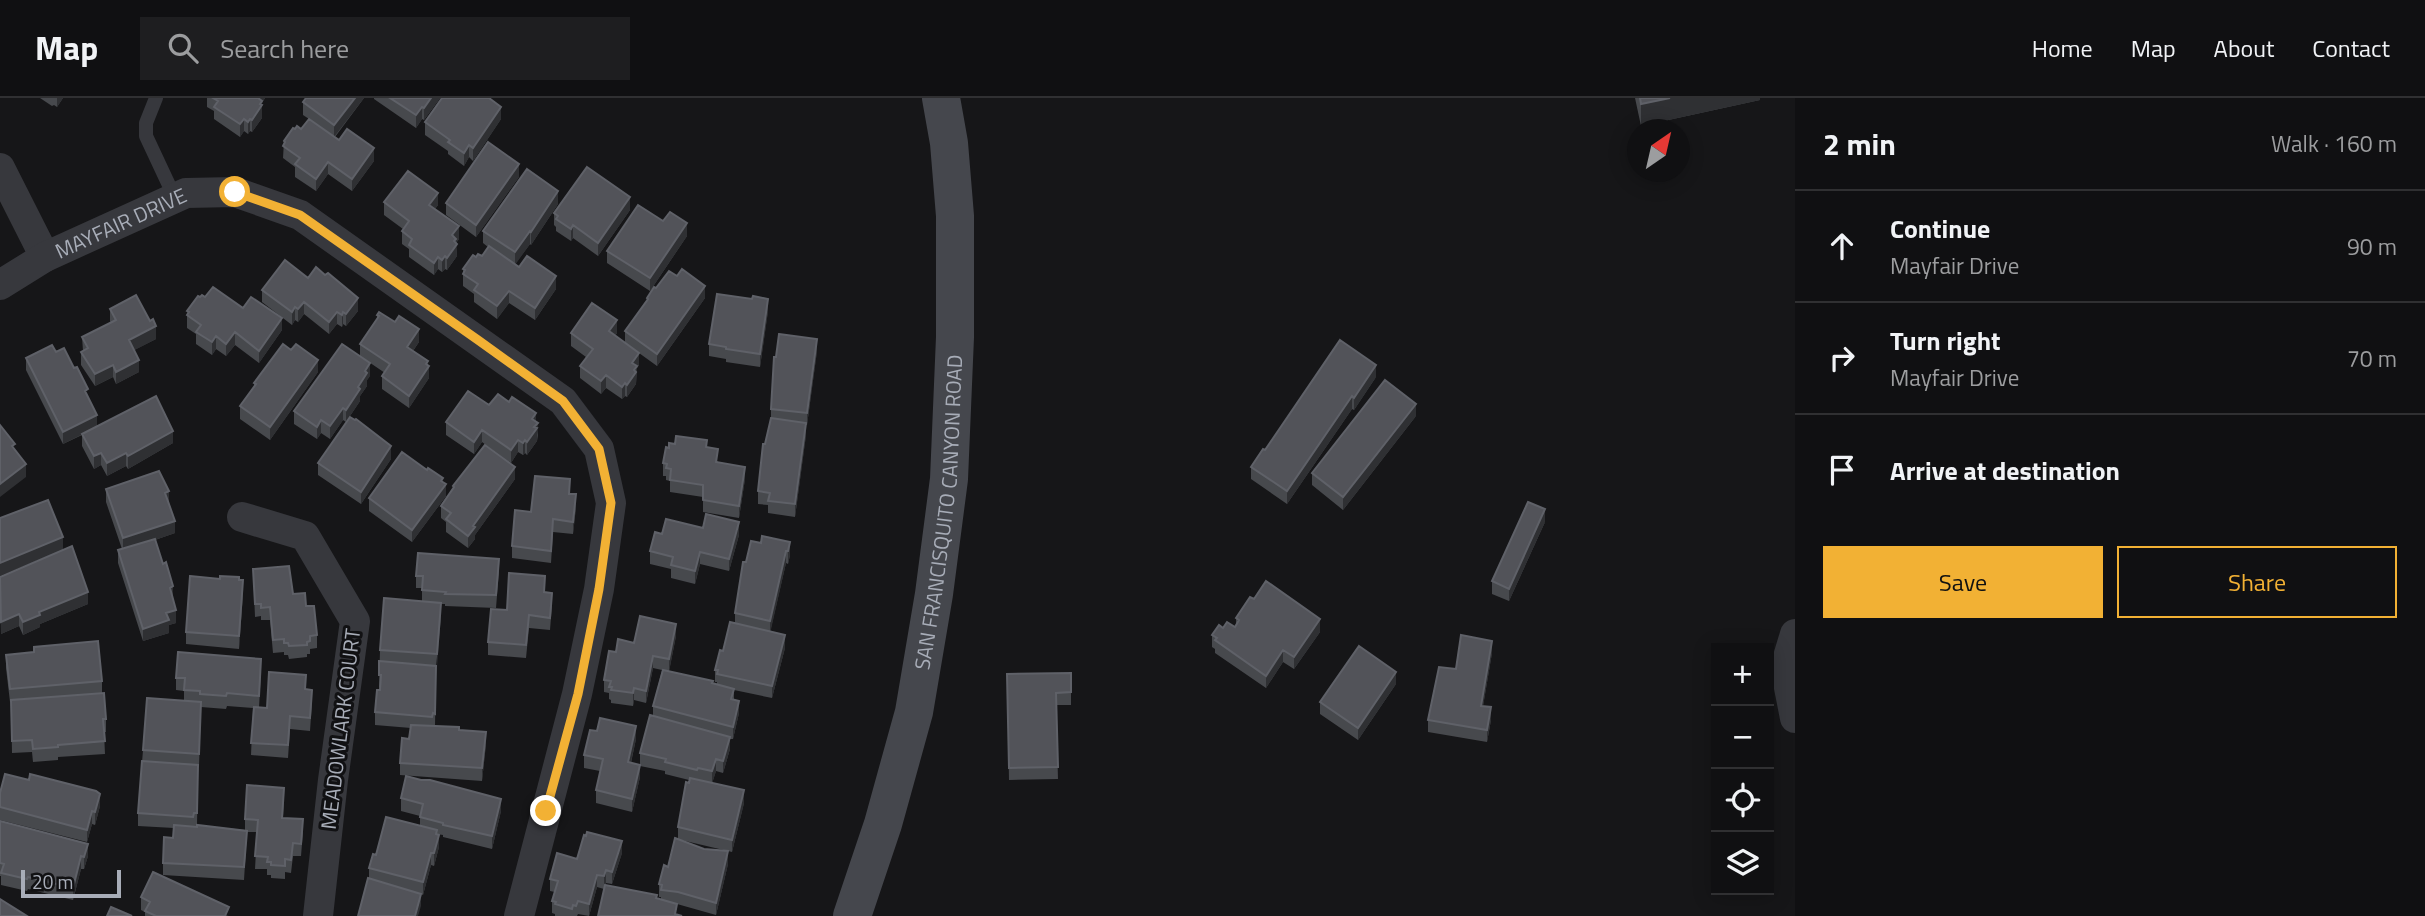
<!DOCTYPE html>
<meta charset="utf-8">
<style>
body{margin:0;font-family:"Titillium Web",sans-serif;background:#1e1e20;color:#f1f3f6}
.controls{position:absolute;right:21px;bottom:21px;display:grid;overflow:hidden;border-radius:0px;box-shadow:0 4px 18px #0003}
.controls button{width:63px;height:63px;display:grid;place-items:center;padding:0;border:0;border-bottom:2px solid #303032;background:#101012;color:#f1f3f6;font:35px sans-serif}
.compass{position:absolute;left:1627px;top:21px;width:63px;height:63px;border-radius:50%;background:#101012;box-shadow:0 4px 18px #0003;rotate:34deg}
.scale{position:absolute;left:21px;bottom:18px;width:100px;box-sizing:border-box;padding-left:7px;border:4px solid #a8adb8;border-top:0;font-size:19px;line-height:24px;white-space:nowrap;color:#a8adb8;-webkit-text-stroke:5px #111113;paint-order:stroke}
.stop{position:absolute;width:21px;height:21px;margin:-16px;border:5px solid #f2b134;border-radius:50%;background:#fff}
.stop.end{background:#f2b134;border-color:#fff;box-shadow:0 2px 7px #0008}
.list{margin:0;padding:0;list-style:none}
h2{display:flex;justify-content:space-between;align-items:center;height:91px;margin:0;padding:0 28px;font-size:30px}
h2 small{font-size:23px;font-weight:400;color:#9c9d9f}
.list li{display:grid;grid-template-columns:46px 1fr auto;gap:21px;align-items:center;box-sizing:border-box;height:112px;padding:0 28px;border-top:2px solid #303032}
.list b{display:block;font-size:26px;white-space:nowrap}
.list p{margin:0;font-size:23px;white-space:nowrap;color:#9c9d9f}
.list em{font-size:23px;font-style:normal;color:#9c9d9f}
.actions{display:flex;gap:14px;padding:21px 28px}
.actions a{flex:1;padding:16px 0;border:2px solid #f2b134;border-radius:0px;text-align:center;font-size:24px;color:#f2b134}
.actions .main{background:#f2b134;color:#111}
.icon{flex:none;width:38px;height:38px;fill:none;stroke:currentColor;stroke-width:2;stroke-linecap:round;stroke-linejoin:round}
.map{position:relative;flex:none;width:1795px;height:818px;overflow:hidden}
header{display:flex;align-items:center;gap:42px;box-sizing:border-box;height:98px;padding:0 35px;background:#101012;border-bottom:2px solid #303032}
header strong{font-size:33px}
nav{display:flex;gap:38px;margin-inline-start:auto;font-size:24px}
.search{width:490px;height:63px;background:#1e1e20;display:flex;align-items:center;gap:18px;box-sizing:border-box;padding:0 24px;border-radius:0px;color:#9c9d9f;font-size:26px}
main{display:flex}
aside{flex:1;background:#101012}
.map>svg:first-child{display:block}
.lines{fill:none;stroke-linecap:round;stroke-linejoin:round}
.lane{stroke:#37383d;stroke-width:14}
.street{stroke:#37383d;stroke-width:30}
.secondary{stroke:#45474d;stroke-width:38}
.wall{fill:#47494d}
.shaded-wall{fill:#2f3033}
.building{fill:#525359;stroke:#5f6168;stroke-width:2}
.route{stroke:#f2b134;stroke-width:9}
.labels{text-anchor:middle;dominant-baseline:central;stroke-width:6;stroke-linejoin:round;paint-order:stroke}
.street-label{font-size:21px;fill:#a8adb8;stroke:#111113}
</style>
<header>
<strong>Map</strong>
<div class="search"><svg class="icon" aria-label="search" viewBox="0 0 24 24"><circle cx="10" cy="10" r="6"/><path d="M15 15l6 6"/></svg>Search here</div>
<nav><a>Home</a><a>Map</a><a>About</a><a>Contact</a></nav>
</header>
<main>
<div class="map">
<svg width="1795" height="818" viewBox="0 0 1795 818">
<rect width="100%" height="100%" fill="#161618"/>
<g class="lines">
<path class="lane" d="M156 0 146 25V38L175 100"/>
<g class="street">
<path d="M0 70 45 159"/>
<path id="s1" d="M0 187 45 159 186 95 235 94 300 117 563 303 599 351 611 405 599 491 577 596 519 818"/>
<path d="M242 419 305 438 355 523 333 682 318 818"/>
<path d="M1795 536 1785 569 1795 620"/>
</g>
<path class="secondary" id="s2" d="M852 818 883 726 914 614 934 496 949 381 955 239V118L949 45 941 0"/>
</g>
<path class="wall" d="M40 0H63L57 9 54 7 52 8Z
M207 0H265L262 5V20L252 34 250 33 248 36 244 33 240 39 214 21V13L207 9Z
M364 0 335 39 374 63 352 93 328 76 316 93 295 79V69L283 60 284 43 295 31H301L309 21 303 17V4Z
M374 0H440L424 22 422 21 416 30 374 1Z
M442 0H491L490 1 501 21 473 63 469 59 464 68 448 56V53L425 37V24Z
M1635 0H1760V2L1641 28Z
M519 79 476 139 446 117V105Z
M384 104 438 107 435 111 459 141 456 145 457 158 447 172 445 171 442 174 438 171 434 177 409 159V151L402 146V133L403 131 384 117Z
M558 106 531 147 530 146 515 166 556 191 535 222 509 205 497 221 474 204V196L463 188V171L476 159 482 158 488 149 483 145V133Z
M630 112 598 158 573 140 571 143 556 133V129L554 127V115Z
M663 123 687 138 650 193 607 165V153Z
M308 180 358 213 346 228 343 226 342 229 337 226 329 236 304 216 298 224 295 222 292 227 262 204V192Z
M200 199H205L243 210 282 232 259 265 235 247 226 258 216 251 212 257 196 246V236L187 230V213Z
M647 200H705L657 268 639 255V267L637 270 636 286 627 299 625 298 622 301 606 290 601 296 580 280V268L586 259 571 248V235H617L615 238 625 245V233L647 203Z
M110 211 156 241 134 252 139 274 116 286 113 279 95 288 81 267V254L83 253 82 239 111 225 110 223Z
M768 213 760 269 726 264V261L709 258V246Z
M377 217 419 244 413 253 428 267 429 280 409 310 382 291V278L385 275 360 258V246L377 221Z
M817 253 807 327H806V337L795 419 768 415V407L758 406V393L765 346 771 321V311L776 259Z
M56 254 88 299 97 328 173 345 128 371 126 368 107 378 101 367 94 371 82 348V337L63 346 26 272V260Z
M318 274 270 342 240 321V308L254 289V285Z
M370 278 367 282V288L360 298V303L346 324 343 322 330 341 321 335 317 341 294 326V313Z
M1376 279 1354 312 1352 311 1287 406 1251 381V369L1265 352Z
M489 307 536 324 538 337 537 343 527 357 525 355 523 357 518 354 511 365 482 344 474 356 446 337V324Z
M1416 318 1343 412 1312 387V375Z
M707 349 718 364 745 381 739 420 703 414V399L670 394V383L666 382V378H663V365Z
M391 361 361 406 318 377V365Z
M515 381 475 437V441L468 450 446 434V424L441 420V408L453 391V388Z
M106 391 169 406 175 435 155 442 173 501 176 525 169 527V535L143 543 118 465V452L122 451 106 404Z
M570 396 576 409 573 436 553 434 551 465 512 460V448Z
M446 398 412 444 369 413V400Z
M1545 424 1509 503 1492 496V483Z
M703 430 739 437 729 473 700 466 695 486 671 480V471L650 466V453L662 436Z
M790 444V457L788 466 786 465 770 534 785 550 772 600 734 592V601L739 615 733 641H730V651L723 675 716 673 712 685 744 705 732 754 681 742 728 766 716 817 677 806 598 818 657 801 661 802V799H659V786L668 769 678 741V729L689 682 665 676V673L640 668V655L653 618V608L662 572 653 570 646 605 634 602 633 608 611 605V602L609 601V595L604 594V582L616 554 634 545 676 538 669 573 717 586V584H715V572L735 525V515L746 464 761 445Z
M253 471 293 496 306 508 317 537V550L310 551V556H307V559L289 561 288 557H284V554L273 555 270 522H261V518L255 519Z
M499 473 496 510 445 508V506H441V518L436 569 435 628 459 632 486 646 482 683 400 677V665L409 641 411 630 375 627V614L380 590 379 589 380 552 422 504V490H416V478Z
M0 479 88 506 40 526V529L23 537 19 528 1 536Z
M239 482 243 495 239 551 186 546V534Z
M545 494 552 507 550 532 529 530 526 560 488 557V544L507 512Z
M1236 520 1320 534 1294 571 1283 564 1266 590 1215 555V551L1212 549V537L1223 530 1235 529 1236 527Z
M1492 555 1483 608 1491 622 1487 644 1428 634V622L1456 571Z
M6 557 102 583V595L106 621V634H104L105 656 58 659V662L33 664 32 654 12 655 11 604H10L6 570Z
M261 573 259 610H267L306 591 312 604 310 633 290 631 288 660 251 657 253 610 227 608 226 611 201 609 199 669H198L197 727 245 732V721L284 702 283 720 303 734 301 758H293L291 775 285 774V781L271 780V777H267V771H255L257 734H247L244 782 163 777V765L173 740 174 730 138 728V715L143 652 184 603V593L176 592V580Z
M1071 575V607H1056L1058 681 1009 682 1007 576Z
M1396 586 1358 642 1320 616V604Z
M636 641 631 665 640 679 632 714 596 705V692L600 673 584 670V657Z
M0 695 100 708 95 727 92 726 87 744 0 722Z
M401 700 501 713 492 751 443 739V737L437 736 439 749 434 768 431 767 423 797 421 796V808L369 781V770L376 757 420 728V718L401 713Z
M0 723 88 758 84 771H81L73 802 28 791 27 793 1 787V778H0Z
M622 755 612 786 606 785 604 791 597 789 589 818 578 816 577 818H555V816L552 815V803L555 794 550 793V781L577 761Z
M141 799 229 818H145V814L141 812Z"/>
<path class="shaded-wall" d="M57 0H63L57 9Z
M257 0H265L262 5V20L252 34V22Z
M355 0H364L334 39V27Z
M431 0H440L424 22V10Z
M1670 0H1760V2L1641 28V6Z
M422 9V21L416 30V17Z
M501 9V21L473 63V50Z
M244 21V33L240 39V26Z
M250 21V33L248 36V24Z
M469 47V59L464 68V55Z
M374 50V63L352 93V81Z
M328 64V76L316 93V81Z
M519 66V79L476 139V127Z
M558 93V106L531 147V134Z
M438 95V107L429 119V107Z
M630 99V112L598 158V145Z
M687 125V138L650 193V180Z
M573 127V140L571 143V131Z
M459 128V141L456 145 457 158 447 172V160L452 137Z
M530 133V146L515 167V154Z
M445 158V171L442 174V162Z
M438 159V171L434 177V165Z
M556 178V191L535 222V210Z
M705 188V200L657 268V256Z
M509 193V205L497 221V208Z
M358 200V213L346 228V216Z
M768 201V213L760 269V256Z
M304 204V216L298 224V211Z
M295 209V222L292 227V214Z
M337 214V226L329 236V224Z
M343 214V226L342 229V217Z
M282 220V232L259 265V253Z
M617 222V235L609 246V233Z
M156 228V241L129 255V242Z
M419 231V244L407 261V249Z
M235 234V247L226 258V246Z
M216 238V251L212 257V244Z
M817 241V253L807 327V315Z
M639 255V267L637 270 636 286 627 299V287L632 265Z
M139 262V274L116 286V274Z
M318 262V274L270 342V329Z
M428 263V270L429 268V280L409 310V298Z
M370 265V278L367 282V288L360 298V303L346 324V312L365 273Z
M113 267V279L95 288V276Z
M1376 267V279L1354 312V300Z
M606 277V290L601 296V283Z
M625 285V298L622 301V289Z
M1352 298V311L1287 406V393Z
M1416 306V318L1343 412V399Z
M343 310V322L330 341V328Z
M536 315V326L538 325 537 343 527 357V344L532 321Z
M97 317V329L63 346V334Z
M321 322V335L317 341V329Z
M806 325V337L795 419V406Z
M482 332V344L474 356V344Z
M173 333V345L128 371V358Z
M518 342V354L511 365V352Z
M525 342V355L523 357V345Z
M391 348V361L361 406V394Z
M101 355V367L94 371V358Z
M126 355V368L107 378V365Z
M26 366V379L0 399V386Z
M515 369V381L475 437V441L468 450V438L473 428Z
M745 369V381L739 420V408Z
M443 380V390L446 386V398L412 444V432Z
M169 393V406L165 407V395Z
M576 396V409L573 436V424Z
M1545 411V424L1509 503V491Z
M175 423V435L123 453V440Z
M739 424V437L729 473V461Z
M63 439V452L0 478V465Z
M790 444V457L788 466V453Z
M786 453V465L770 536V523Z
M700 454V466L695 486V473Z
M243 482V495L239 551V538Z
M173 488V501L170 490Z
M88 494V506L40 526V529L23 537V524L39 514Z
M441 505V518L437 569V556Z
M176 512V525L169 527V535L143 543V531L166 515Z
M19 516V528L1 536V524Z
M1320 521V534L1294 571V559Z
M676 526V538L669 574V561Z
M785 537V550L772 600V588Z
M1492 543V555L1481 620V608Z
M1283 552V564L1266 590V578Z
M653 558V570L646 605V593Z
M1396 574V586L1358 642V630Z
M634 590V602L633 608V595Z
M739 603V615L733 641V629Z
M1491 609V622L1487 644V632Z
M636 628V641L628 677V664Z
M486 634V646L482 683V670Z
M730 639V651L723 675V663Z
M716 661V673L712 686V673Z
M640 667V679L632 714V701Z
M744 692V705L732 754V742Z
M100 696V708L95 727V714Z
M501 701V713L492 751V738Z
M92 713V726L87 744V732Z
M437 732V742L439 737V749L434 768V755Z
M622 743V755L612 786V774Z
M88 746V758L84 771V759Z
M728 753V766L716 817V805Z
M431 755V767L423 797V784Z
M81 758V771L73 802V790Z
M606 772V785L604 791V778Z
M597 777V789L589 818V806Z
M421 796V808L418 818H415Z"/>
<path class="building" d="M213 0H258L262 3 260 6 262 7 252 22 250 21 248 24 244 21 240 26 214 9 218 3Z
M306 0H355L334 27 303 4Z
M390 0H431L424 10 422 9 416 17Z
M442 0H489L501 9 473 50 469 47 464 55 448 44 450 42 425 24Z
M1640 0H1670L1641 6Z
M309 21 339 42 347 31 374 50 352 81 328 64 316 81 295 66 300 60 283 48 285 44 284 43 293 30 295 31 297 28 301 31Z
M488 44 519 66 476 127 446 105Z
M587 69 630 99 598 145 573 127 571 131 556 121 558 118 554 115Z
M527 71 558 93 531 134 530 133 515 154 483 133Z
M408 73 438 95 429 107 459 128 452 137 456 141 454 143 457 146 447 160 445 158 442 162 438 159 434 165 409 147 412 141 402 133 409 123 384 104Z
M638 107 663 123 670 114 687 125 650 180 607 153Z
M489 148 519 169 527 158 556 178 535 210 509 193 497 208 474 192 478 186 463 176 465 172 463 171 473 157 476 159 478 156 482 158Z
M285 162 308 180 316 169 325 177 328 175 358 200 346 216 343 214 342 217 337 214 329 224 304 204 298 211 295 209 292 214 262 192Z
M682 171 705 188 657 256 625 233 648 201 647 200 654 189 656 190 669 173 677 178Z
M213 189 243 210 251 199 282 220 259 253 235 234 226 246 216 238 212 244 196 234 201 227 187 217 189 214 187 213 198 198 200 199 202 197 205 199Z
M717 196 752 201 753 198 768 201 760 256 726 251V249L709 246Z
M136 197 150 223 153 221 156 228 129 242 139 262 116 274 113 267 95 276 81 254 88 250 82 239 116 222 110 211Z
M592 205 617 222 609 233 639 255 632 265 637 268 634 272 636 274 627 287 625 285 622 289 606 277 601 283 580 268 593 251 571 235Z
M379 214 395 224 399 218 419 231 407 249 428 263 426 266 429 268 409 298 382 278 390 266 360 246 379 218 377 217Z
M779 236 817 241 807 315 771 311 774 259H776Z
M1340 242 1376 267 1354 300 1352 298 1287 393 1251 369 1263 351 1265 352Z
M283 246 291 252 296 246 318 262 270 329 240 308 256 286 254 285Z
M342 246 370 265 365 273 367 275 358 289 360 291 346 312 343 310 330 328 321 322 317 329 294 313Z
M52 247 56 254 64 250 74 270 77 269 88 291 85 293 97 317 63 334 26 260Z
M1385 282 1416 306 1343 399 1312 375Z
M468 293 489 307 498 296 509 304 512 299 536 315 532 321 538 325 534 329 537 330 527 344 525 342 523 345 518 342 511 352 482 332 474 344 446 324Z
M156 298 173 333 128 358 126 355 107 365 101 355 94 358 82 336Z
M350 319 355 322 356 321 391 348 361 394 318 365Z
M771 320 806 325 795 406 768 403 770 395 758 393 763 346H765Z
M0 327 15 346 12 348 26 366 0 386Z
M676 338 707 342 706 349 718 351 716 364 745 369 739 408 703 402V387L670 382 671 371 666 370 667 366 663 365 666 349 669 350V345L675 346Z
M485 347 515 369 473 428 475 429 468 438 446 421 451 415 441 408 454 389 453 388Z
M402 354 427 372 428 370 443 380 441 383 446 386 412 432 369 400Z
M159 373 169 393 165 395 175 423 123 440 106 391Z
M535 378 570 381 569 396H576L573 424 553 421 551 453 512 448 515 412 531 414Z
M48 402 63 439 0 465V420Z
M1528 404 1545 411 1509 491 1492 483Z
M706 416 739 424 729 461 700 454 695 473 671 467 673 459 650 453 655 434 662 436 666 421 703 430Z
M762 438 790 444 788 453H786L770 523 735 515 743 464H746L751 443 761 445Z
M155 441 163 466 166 464 173 488 170 490 176 512 166 515 169 522 143 531 118 452Z
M72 448 88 494 39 514 40 517 23 524 19 516 1 524 0 479Z
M418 455 499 461 496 497 445 496 446 494 422 492 423 478H416Z
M289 468 293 496 305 495 306 508H314L317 537 310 538V543L307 544V547L289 548 288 545H284V541L273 542 270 509 261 510V506H255L253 471Z
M509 475 545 478 544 494 552 495 550 520 529 517 526 547 488 544 491 511 507 512Z
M190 478 220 481V478L239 479V482H243L239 538 186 534Z
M1266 483 1320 521 1294 559 1283 552 1266 578 1215 542 1217 540 1212 537 1219 527 1223 530 1227 524 1235 529 1239 522 1236 520 1250 499 1254 501Z
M384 500 441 505 437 556 380 552Z
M640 518 676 526 669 561 653 558 646 593 634 590 633 595 611 592 612 589H609L611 583 604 582 609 553 616 554 618 541 634 545Z
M730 524 785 537 772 588 717 576 718 572H715L720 552 723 553Z
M1461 537 1492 543 1481 608 1491 609 1487 632 1428 622 1439 569 1456 571Z
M98 543 102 583 10 591 6 557 34 554V549Z
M1359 548 1396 574 1358 630 1320 604Z
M178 554 261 561 259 598 227 595 226 598 200 596V593L184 592 185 580H176Z
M379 563 436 568 435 616 433 615 432 619 375 614 377 592H380L381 577H379Z
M663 572 713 583 712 585 734 591 731 601 739 603 733 629 653 608Z
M269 574 306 577 305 591 312 592 310 620 290 618 288 647 251 645 254 609 267 610Z
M1071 575V594L1056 595 1058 669 1009 670 1007 576Z
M104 595 106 621H103L105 643 58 647V649L33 651 32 642 12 643 11 602Z
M147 600 201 604 199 656 143 652Z
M650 617 730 639 723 663 716 661 712 673 698 670 697 672 665 664 666 661 640 655Z
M600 620 636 628 628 664 640 667 632 701 596 692 603 661 584 657 590 632 597 633Z
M411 627 459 629V632L486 634 482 670 400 665 402 640 409 641Z
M142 663 198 667 197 715H194L193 719 138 715Z
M5 676 29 682 30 676 96 693 100 696 95 714 92 713 87 732 0 709V695Z
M406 678 421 682H430L501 701 492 738 443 727V725L420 719 423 706 401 700Z
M690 680 744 692 732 742 678 729 686 684 689 685Z
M247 687 284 690 282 720 303 721 301 746 293 745 291 762 285 761V768L271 767V764H267L268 759 255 758 258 722 245 721Z
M386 719 437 732 436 736 439 737 434 755H431L423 784 369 770 373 756 376 757Z
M0 723 88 746 84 759 81 758 73 790 28 779 27 781 1 775 4 766 0 765Z
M174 727 197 729V727L247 733 244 769 163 765 164 739 173 740Z
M587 734 622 743 612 774 606 772 604 778 597 777 589 806 578 803 576 808 573 807 572 811 555 806 556 804 552 803 558 783 550 781 557 755 577 761 584 737 586 738Z
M675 740 704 751 728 753 716 805 678 794 661 792 662 787 659 786 664 767 668 769Z
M153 774 229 809 225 818H156L145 813 150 804 141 799Z
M368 780 421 796 415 818H358Z
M605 787 657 797 656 800 677 806 675 816 682 818H598Z
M0 801 27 818H0Z
M111 809 132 818H107Z"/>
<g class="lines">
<path class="route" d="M235 94 300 117 478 242 563 303 599 351 611 405 599 491 578 596 546 713"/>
</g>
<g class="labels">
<g class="street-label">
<text stroke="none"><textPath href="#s1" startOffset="136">MAYFAIR DRIVE</textPath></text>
<text stroke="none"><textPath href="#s2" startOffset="415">SAN FRANCISQUITO CANYON ROAD</textPath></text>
<text transform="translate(340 631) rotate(-83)">MEADOWLARK COURT</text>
</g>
</g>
</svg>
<div class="controls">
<button>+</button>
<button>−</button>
<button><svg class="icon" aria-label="locate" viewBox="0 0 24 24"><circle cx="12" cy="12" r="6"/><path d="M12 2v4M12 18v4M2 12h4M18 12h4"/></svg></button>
<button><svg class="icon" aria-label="layers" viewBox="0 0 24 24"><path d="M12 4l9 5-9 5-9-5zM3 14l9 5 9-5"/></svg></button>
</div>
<svg class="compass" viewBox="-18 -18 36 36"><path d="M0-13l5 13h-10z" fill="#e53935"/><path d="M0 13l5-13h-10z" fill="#9c9d9f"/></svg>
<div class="scale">20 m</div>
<div class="stop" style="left:235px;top:94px"></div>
<div class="stop end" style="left:546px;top:713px"></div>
</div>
<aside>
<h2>2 min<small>Walk · 160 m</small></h2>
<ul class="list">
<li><svg class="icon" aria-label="ahead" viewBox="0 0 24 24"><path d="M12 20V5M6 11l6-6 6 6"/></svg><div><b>Continue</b><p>Mayfair Drive</p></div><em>90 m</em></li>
<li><svg class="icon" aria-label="right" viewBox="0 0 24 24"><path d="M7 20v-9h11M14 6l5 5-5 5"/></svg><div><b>Turn right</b><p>Mayfair Drive</p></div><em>70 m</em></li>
<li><svg class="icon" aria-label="arrive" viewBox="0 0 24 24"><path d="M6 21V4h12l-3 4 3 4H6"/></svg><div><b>Arrive at destination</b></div></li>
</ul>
<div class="actions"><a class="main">Save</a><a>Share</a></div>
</aside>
</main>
